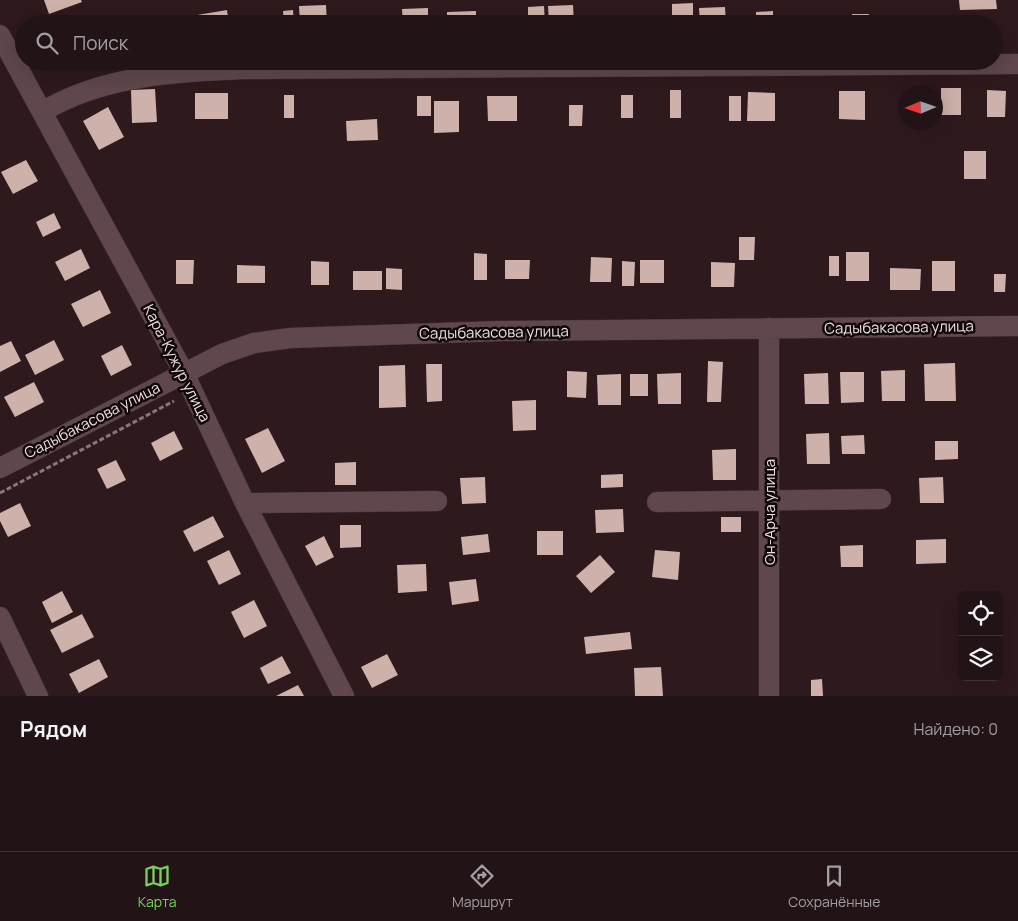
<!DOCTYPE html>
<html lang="ru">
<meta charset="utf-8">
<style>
body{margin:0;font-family:Manrope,sans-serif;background:#2a1c1f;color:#f1f3f6}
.controls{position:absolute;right:15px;bottom:15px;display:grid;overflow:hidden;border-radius:8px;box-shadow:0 5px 20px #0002}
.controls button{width:45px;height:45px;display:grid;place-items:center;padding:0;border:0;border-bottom:1px solid #3f3235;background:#221316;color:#f1f3f6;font:25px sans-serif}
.compass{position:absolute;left:898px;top:85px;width:45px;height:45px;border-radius:50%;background:#221316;box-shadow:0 5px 20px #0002;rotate:268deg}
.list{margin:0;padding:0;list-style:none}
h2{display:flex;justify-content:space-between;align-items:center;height:65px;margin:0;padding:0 20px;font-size:21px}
h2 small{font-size:16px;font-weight:400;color:#a29ea1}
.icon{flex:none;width:28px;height:28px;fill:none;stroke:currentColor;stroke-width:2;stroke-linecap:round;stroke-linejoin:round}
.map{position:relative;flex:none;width:1018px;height:696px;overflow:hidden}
.search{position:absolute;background:#221316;box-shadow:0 5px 20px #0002;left:15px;right:15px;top:15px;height:55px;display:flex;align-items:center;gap:12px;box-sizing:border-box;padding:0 18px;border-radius:28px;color:#a29ea1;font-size:19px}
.sheet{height:155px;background:#221316}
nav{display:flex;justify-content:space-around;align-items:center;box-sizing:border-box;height:70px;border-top:1px solid #3f3235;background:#221316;font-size:14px;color:#a29ea1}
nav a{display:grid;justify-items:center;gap:2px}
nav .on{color:#75d25b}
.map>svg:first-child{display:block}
.building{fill:#ceb1ab}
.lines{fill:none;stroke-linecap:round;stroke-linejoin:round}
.minor-casing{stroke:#453438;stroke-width:21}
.path{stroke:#887679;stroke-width:3;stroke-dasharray:5 2.5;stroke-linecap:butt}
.minor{stroke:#5f474b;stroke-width:20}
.labels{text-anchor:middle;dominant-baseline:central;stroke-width:5;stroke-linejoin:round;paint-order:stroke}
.street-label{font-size:15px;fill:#efe0e2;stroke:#100709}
</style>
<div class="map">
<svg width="1018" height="696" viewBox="0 0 1018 696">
<rect width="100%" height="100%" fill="#2e191d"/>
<path class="building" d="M44 0H81L82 2 49 14Z
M959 0H996L997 9 960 10Z
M693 3V24H672V4Z
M326 5 327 24H300L299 6Z
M573 5 574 24H549L548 6Z
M544 6 545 24H528V7Z
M725 7 726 24H700L699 8Z
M428 8V24H403L402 9Z
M227 10 229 24H193L191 16Z
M293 10 294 24H284L283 11Z
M476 11V24H447V12Z
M773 11V24H756V12Z
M852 14H869V24H852Z
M164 16 167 24H143V23Z
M375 16H395V24H375Z
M803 19H826V24H803Z
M941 88H961V115H941Z
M155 89 157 122 132 123 131 90Z
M670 90H681V118H670Z
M908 90H927V92H908Z
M987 90 1006 91 1005 117H987Z
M839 91H865V120L839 119Z
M748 92 775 93V121H747Z
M195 93H228V119H195Z
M284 95H294V118H284Z
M621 95H633V118H621Z
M417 96H431V116H417Z
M487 96H517V121H488Z
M729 96H741V121H729Z
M434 101H459V132L434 133Z
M569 105H583L582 126H569Z
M108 107 124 137 99 150 83 121Z
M377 119 378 140 347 141 346 121Z
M964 151H986V179H964Z
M26 160 38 181 13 194 1 172Z
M54 213 61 228 43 237 36 222Z
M739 237H755L754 260H739Z
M81 249 90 268 65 281 55 262Z
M846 252H869V281H846Z
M474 253 487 254V280H474Z
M829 256H839V276H829Z
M591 257 612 258 611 282H590Z
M176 260H194L193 284H176Z
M505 260H530L529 279H505Z
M640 260H664V283H640Z
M311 261 329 262V285H311Z
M622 261 635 262 634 286H622Z
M932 261H955V291H932Z
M711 262 735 263 734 287H711Z
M237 265 265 266V283H237Z
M386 268 402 269V290L386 289Z
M890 268 921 269 920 290H890Z
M353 271H382V290H353Z
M994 274H1006L1005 292H994Z
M100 290 111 313 83 327 71 304Z
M54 340 64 360 35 375 25 355Z
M11 341 21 361 0 372V346Z
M122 345 132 365 111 376 101 356Z
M708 361 723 362 721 402H707Z
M955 363 956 401H925L924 364Z
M426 364H442V401L427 402Z
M405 365 406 407 379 408V366Z
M905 370V401H882L881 371Z
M567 371 587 372 586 398 567 397Z
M840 372H864V402L841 403Z
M681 373V404H658L657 374Z
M828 373 829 404H805L804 374Z
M621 374V405H598L597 375Z
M630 374H648V396H630Z
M34 382 44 402 15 417 4 397Z
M536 400V430L513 431 512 401Z
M268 428 285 461 262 473 245 439Z
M174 431 183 449 160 461 151 443Z
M829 433 830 464H807L806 434Z
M864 435 865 454H842L841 436Z
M935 441H958V459L935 460Z
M736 449V480H713L712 450Z
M116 460 126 480 107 489 97 469Z
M356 462V485H335V463Z
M623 474V487L601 488V475Z
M485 477 486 503 462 504 460 478Z
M943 477 944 503H920L919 478Z
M20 503 31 526 8 537 0 521V513Z
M623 509 624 532 596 533 595 510Z
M213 516 224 537 194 552 183 531Z
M721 517H741V532H721Z
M340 525H361V547L340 548Z
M537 531H563V555H537Z
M488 534 490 552 463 555 461 537Z
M324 536 334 557 316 566 305 546Z
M946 539V563L916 564V540Z
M863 545V567H841L840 546Z
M229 550 241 574 219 585 207 561Z
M655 550 680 552 678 580 652 577Z
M600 555 615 572 591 593 576 576Z
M426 564 427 591 398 593 397 565Z
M476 579 479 601 452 605 449 582Z
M62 591 73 612 52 623 42 602Z
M254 600 267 626 244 638 231 612Z
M82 614 94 637 62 653 50 630Z
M630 632 632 649 586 654 584 637Z
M387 654 398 675 372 688 361 667Z
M282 656 291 673 268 684 260 668Z
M99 659 108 677 79 693 69 674Z
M661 667 663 696H635L634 668Z
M822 679 823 696H811V680Z
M298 685 304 696H276Z"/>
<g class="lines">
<g class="minor-casing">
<path id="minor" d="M0 35 184 373 245 503 344 696
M42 112C103 75 176 72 246 69L1018 64
M0 468 222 354 254 343 290 338 501 331 1018 326
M657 502 881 499
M245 503 437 501
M0 617 38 696
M769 696V328"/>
</g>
<path class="path" d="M0 493 174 401"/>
<use href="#minor" class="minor"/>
</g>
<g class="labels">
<g class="street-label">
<text transform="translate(899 327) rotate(-1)">Садыбакасова улица</text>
<text transform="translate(494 332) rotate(-1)">Садыбакасова улица</text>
<text transform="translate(177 363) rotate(63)">Кара-Кужур улица</text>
<text transform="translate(92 420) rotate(-27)">Садыбакасова улица</text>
<text transform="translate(769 512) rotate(-90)">Он-Арча улица</text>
</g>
</g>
</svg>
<div class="controls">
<button><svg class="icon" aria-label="locate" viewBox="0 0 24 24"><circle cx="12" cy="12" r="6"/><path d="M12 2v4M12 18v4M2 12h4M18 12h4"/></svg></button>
<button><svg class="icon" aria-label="layers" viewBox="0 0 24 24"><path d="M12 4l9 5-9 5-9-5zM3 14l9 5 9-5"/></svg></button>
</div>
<svg class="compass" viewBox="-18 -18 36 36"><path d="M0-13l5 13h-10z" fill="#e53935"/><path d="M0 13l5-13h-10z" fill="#a29ea1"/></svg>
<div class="search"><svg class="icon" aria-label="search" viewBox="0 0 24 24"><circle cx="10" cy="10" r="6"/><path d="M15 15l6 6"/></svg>Поиск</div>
</div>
<section class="sheet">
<h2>Рядом<small>Найдено: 0</small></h2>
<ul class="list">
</ul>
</section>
<nav>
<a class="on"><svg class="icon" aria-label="map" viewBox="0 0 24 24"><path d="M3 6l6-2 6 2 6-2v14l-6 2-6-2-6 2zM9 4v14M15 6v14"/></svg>Карта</a>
<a><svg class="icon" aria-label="directions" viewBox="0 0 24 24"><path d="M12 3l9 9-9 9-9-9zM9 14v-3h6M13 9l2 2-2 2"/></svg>Маршрут</a>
<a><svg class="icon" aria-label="saved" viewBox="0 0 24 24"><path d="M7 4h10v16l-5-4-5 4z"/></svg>Сохранённые</a>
</nav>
